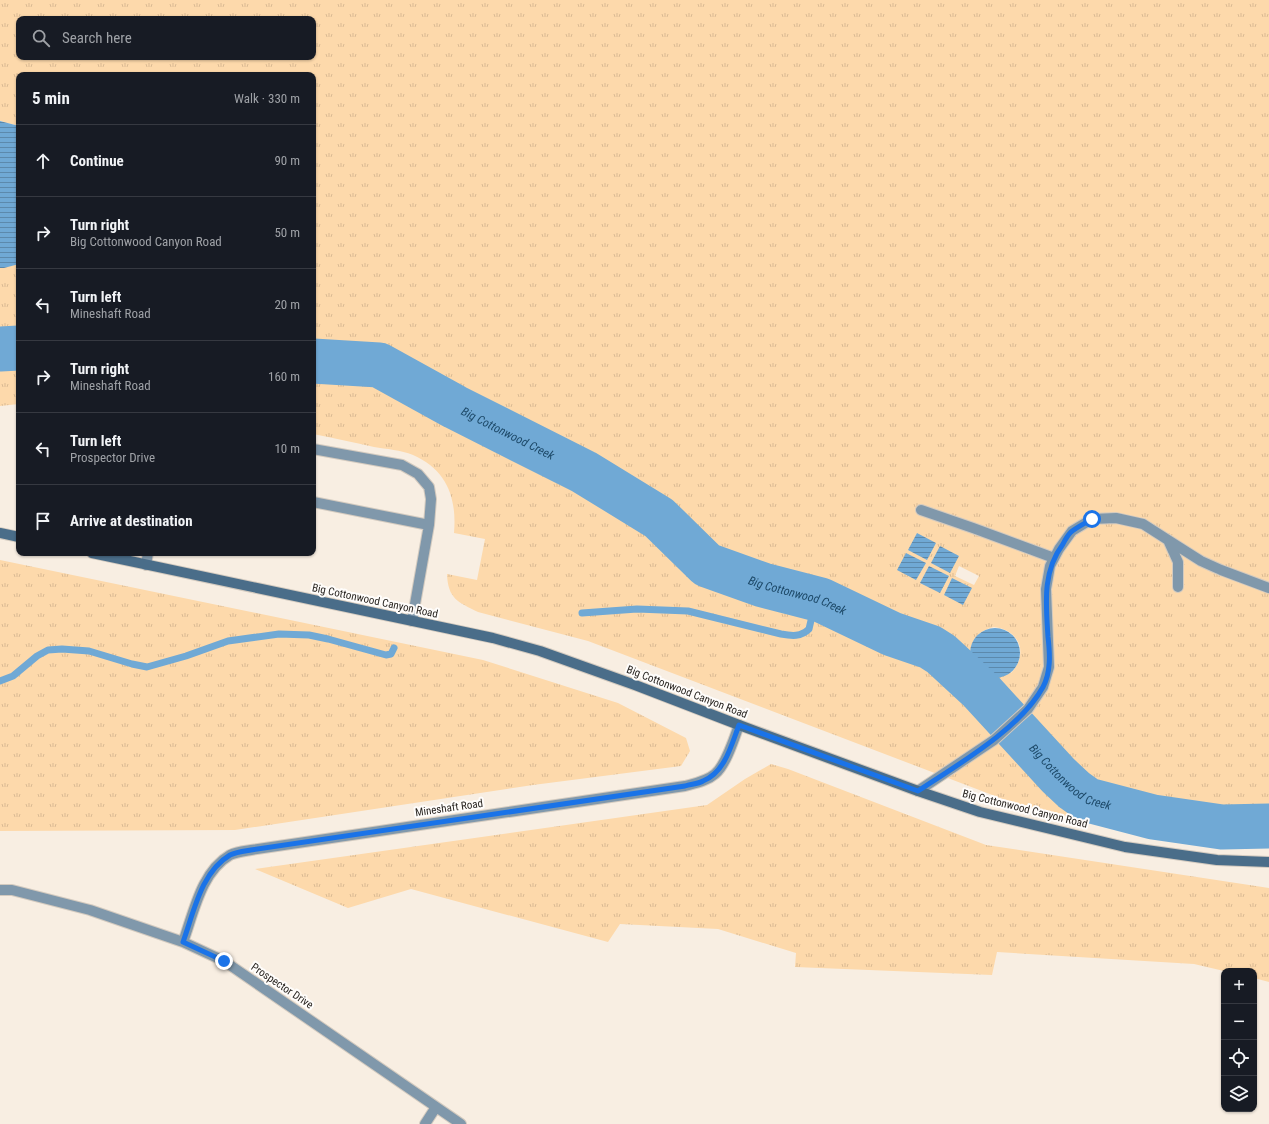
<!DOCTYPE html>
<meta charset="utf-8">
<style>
body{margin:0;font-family:"Roboto Condensed",sans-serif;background:#242831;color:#f1f3f6}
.controls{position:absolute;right:12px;bottom:12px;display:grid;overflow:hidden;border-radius:8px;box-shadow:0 1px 3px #0004}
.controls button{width:36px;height:36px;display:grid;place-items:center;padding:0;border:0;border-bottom:1px solid #363941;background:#171b24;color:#f1f3f6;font:20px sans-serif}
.stop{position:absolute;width:12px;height:12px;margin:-9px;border:3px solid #1a73e8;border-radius:50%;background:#fff}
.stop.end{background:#1a73e8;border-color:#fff;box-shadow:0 1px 4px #0008}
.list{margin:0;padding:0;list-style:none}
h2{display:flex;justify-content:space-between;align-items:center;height:52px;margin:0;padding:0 16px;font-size:17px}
h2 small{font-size:13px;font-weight:400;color:#9ea1a6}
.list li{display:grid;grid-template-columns:26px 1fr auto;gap:12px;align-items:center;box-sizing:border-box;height:72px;padding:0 16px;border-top:1px solid #363941}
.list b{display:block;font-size:15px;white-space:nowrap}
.list p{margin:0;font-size:13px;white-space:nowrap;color:#9ea1a6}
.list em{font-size:13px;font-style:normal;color:#9ea1a6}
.icon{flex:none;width:22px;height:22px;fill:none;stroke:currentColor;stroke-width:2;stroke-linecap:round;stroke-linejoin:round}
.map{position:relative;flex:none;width:1269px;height:1124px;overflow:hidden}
.search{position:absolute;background:#171b24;box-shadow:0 1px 3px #0004;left:16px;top:16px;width:300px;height:44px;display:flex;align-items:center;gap:10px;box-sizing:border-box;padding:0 14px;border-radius:8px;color:#9ea1a6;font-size:15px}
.panel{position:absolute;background:#171b24;box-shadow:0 1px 3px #0004;left:16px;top:72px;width:300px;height:484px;border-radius:8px}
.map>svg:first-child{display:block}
.grass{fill:url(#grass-tufts);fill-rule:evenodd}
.water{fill:url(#water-rules)}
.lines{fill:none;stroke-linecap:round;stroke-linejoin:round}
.stream{stroke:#70a9d5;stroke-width:7}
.river{stroke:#70a9d5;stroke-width:45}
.lane-casing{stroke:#d3cabf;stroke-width:12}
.street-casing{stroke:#d3cabf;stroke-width:12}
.secondary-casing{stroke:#d3cabf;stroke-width:12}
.lane{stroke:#8098ab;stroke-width:10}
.street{stroke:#8098ab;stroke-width:10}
.secondary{stroke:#4a6d89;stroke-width:10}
.route{stroke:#1a73e8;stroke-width:5}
.labels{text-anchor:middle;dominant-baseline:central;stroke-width:4;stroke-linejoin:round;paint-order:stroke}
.street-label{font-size:11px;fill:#282420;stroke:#fffdfb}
.water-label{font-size:12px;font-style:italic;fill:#1c4867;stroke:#fffdfb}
</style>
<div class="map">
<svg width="1269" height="1124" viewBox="0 0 1269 1124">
<defs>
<pattern id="grass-tufts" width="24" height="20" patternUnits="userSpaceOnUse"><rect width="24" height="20" fill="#fdd9ab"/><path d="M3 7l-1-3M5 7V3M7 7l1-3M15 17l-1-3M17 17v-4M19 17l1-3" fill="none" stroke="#d9ba93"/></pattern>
<pattern id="water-rules" width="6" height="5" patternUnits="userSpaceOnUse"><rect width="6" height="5" fill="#70a9d5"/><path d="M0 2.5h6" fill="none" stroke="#5c89ac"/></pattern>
</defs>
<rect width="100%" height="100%" fill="#f8eee2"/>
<path class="grass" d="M0 0H1269V842L1121 831 1016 804 588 641 478 612C458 602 448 599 447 574L477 580 485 539 454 533C457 498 447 470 413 455 401 450 386 449 374 447 353 442 333 438 313 434V256L314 251 313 249V75H19V126L0 121ZM19 19H313V57H19ZM959 566 979 576 974 585 955 576ZM994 627C1020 630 1029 654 1011 673L970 657C970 640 978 631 994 627Z
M19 264V404L0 406V268Z
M0 560 483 660 618 703 686 738 690 751 681 766 533 785 235 830 0 831Z
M771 764 788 769 986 845 1269 888V982L1254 978V971H1224L1194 964 997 952 992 975 795 967 796 953 718 929 620 924 608 942 411 889 348 908 255 869 707 805 745 779Z"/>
<path class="water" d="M0 121 19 126V264L4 268H0Z
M917 533 936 543 927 560 908 550Z
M940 546 959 556 950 573 931 563Z
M906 553 926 563 916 580 897 570Z
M929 566 949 576 940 593 920 583Z
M952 578 972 588 963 605 944 595Z
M970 653a25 25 0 1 1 50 0a25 25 0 1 1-50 0Z"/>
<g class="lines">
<path class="stream" d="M582 613 637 609 688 611 781 634C792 636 801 637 809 629L816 599
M0 681 13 676 37 656 48 650 62 649 89 651 132 664 147 667 186 656 228 641 279 634 309 635 328 639 386 655 391 654 394 648"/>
<g class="river">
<path d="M0 349 19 348"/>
<path id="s1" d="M313 361 379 365 455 407 584 472 659 518 707 565 763 585 821 600 892 634 930 647 941 654 980 690 1058 775 1074 790 1088 800 1153 817 1222 827 1269 826"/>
</g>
<g class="lane-casing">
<path id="lane" d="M313 449 402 465 418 474 429 487 431 499 429 525 412 621
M313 502 429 525
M921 510 973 528 1054 558
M1168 540 1201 561 1221 570 1269 588
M146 565 148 553
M918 791 994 740 1028 709 1043 687 1049 667 1046 589 1050 566 1059 549 1072 531 1092 519 1116 518 1143 524 1168 540 1178 562V587"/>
</g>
<g class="street-casing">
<path id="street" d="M0 890H12L90 910 183 942 224 961 461 1124
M183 942C194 912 201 872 230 855 236 852 245 851 251 850L685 786C696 783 707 781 715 774 726 765 734 739 739 725
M425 1124 436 1107"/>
</g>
<g class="secondary-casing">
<path id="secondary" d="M0 533 19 537
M92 553 493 638 540 651 635 685 739 725 918 791 980 812 1125 847 1217 860 1269 862"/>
</g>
<use href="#lane" class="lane"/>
<use href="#street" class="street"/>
<use href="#secondary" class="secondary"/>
</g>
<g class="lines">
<path class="route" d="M224 961 183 942C194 912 201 872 230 855 236 852 245 851 251 850L685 786C691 784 698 784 703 781 725 772 731 746 739 725L918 791C957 765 1020 729 1043 687 1051 672 1050 654 1048 637 1046 604 1042 572 1063 544 1065 540 1068 535 1071 532 1077 527 1086 523 1092 519"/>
</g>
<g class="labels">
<g class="street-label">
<text transform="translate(375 601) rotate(12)">Big Cottonwood Canyon Road</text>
<text transform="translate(687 692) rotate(21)">Big Cottonwood Canyon Road</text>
<text transform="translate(449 808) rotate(-8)">Mineshaft Road</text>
<text transform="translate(1025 809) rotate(14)">Big Cottonwood Canyon Road</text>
<text transform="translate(282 986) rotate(34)">Prospector Drive</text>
</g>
<g class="water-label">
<text stroke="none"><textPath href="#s1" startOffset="212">Big Cottonwood Creek</textPath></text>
<text stroke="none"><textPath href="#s1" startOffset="548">Big Cottonwood Creek</textPath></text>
<text stroke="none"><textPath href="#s1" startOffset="884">Big Cottonwood Creek</textPath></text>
</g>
</g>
</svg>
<div class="controls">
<button>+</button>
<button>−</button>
<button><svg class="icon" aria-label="locate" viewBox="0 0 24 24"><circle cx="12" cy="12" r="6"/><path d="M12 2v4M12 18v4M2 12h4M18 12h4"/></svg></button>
<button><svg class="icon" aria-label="layers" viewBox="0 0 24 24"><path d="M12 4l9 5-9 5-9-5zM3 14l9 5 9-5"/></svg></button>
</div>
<div class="stop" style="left:1092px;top:519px"></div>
<div class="stop end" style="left:224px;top:961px"></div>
<div class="search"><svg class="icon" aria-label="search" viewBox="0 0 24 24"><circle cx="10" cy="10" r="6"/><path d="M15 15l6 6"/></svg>Search here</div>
<section class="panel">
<h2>5 min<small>Walk · 330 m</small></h2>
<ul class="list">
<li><svg class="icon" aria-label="ahead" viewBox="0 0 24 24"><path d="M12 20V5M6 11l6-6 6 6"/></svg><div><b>Continue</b></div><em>90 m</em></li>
<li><svg class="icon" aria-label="right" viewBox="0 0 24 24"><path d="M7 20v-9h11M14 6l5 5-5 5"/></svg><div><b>Turn right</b><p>Big Cottonwood Canyon Road</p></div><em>50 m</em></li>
<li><svg class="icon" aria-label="left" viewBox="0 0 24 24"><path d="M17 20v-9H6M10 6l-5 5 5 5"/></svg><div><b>Turn left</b><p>Mineshaft Road</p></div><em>20 m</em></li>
<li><svg class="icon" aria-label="right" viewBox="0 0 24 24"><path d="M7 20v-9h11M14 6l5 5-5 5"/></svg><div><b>Turn right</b><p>Mineshaft Road</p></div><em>160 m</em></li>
<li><svg class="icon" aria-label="left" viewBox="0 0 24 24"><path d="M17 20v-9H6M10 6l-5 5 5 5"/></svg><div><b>Turn left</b><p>Prospector Drive</p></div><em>10 m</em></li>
<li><svg class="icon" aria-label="arrive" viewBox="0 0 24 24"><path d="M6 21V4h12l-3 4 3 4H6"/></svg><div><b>Arrive at destination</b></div></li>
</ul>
</section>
</div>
